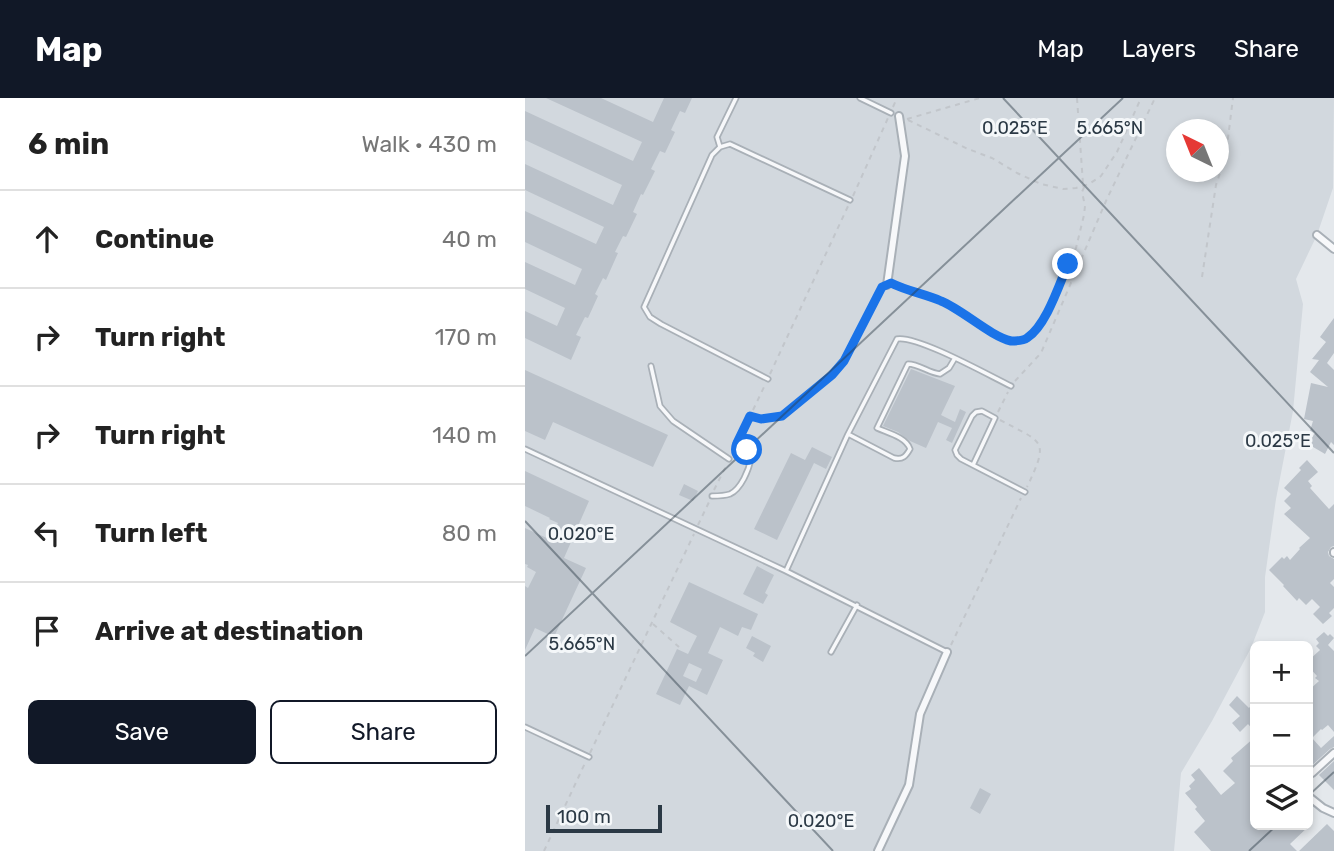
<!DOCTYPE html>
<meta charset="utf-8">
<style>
body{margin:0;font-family:Rubik,sans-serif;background:#f2f2f2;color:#222}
.controls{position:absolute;right:21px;bottom:21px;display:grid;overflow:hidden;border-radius:10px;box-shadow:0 4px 10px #0003}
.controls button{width:63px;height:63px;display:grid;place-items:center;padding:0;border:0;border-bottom:2px solid #e0e0e0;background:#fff;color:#222;font:35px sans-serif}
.compass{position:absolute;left:641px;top:21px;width:63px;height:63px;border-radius:50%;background:#fff;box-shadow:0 4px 10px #0003;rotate:317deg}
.scale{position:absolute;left:21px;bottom:18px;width:116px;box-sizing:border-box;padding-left:7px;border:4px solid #2b3945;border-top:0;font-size:19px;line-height:24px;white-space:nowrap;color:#2b3945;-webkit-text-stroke:5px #f4f7f9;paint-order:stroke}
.stop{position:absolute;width:21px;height:21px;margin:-16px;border:5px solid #1a73e8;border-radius:50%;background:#fff}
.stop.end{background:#1a73e8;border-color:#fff;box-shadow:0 2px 7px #0008}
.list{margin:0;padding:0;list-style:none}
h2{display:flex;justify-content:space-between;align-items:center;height:91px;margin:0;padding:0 28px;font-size:30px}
h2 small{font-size:23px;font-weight:400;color:#767676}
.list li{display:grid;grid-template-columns:46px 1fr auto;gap:21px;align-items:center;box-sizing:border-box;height:98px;padding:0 28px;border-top:2px solid #e0e0e0}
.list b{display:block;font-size:26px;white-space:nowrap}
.list em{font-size:23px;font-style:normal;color:#767676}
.actions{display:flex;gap:14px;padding:21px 28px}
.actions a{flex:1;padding:16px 0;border:2px solid #111827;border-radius:10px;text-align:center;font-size:24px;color:#111827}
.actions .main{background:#111827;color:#fff}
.icon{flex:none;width:38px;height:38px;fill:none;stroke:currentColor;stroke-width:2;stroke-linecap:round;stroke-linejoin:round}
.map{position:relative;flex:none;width:809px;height:753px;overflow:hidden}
header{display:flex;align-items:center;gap:42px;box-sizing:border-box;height:98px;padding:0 35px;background:#111827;color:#fff}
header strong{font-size:33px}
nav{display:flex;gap:38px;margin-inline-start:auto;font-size:24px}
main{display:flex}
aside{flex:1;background:#fff}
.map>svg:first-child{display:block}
.built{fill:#d2d8de;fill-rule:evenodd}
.building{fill:#bbc2ca;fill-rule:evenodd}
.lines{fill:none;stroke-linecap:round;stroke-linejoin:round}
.service-casing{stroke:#a9b0b7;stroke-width:7}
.minor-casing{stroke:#a9b0b7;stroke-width:10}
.path{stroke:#c2c6cb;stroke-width:2;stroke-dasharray:5 5;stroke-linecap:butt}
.service{stroke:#f7f8fa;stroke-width:3.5}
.minor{stroke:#f7f8fa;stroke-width:6}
.route{stroke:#1a73e8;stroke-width:9}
.ticks{fill:none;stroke:#2b3945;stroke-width:2;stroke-opacity:0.45}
.ticks-label{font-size:18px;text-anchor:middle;fill:#2b3945;stroke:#f4f7f9;stroke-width:6;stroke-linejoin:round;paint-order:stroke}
</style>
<header>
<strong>Map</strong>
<nav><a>Map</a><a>Layers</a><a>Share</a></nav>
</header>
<main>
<aside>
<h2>6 min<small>Walk · 430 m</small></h2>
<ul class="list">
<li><svg class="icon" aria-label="ahead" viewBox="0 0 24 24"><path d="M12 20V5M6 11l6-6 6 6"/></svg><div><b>Continue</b></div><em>40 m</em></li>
<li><svg class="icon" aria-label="right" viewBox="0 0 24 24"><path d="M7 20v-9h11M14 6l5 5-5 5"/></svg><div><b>Turn right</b></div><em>170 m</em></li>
<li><svg class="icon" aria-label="right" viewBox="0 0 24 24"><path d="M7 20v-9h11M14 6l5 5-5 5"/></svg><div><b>Turn right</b></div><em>140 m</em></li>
<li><svg class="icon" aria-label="left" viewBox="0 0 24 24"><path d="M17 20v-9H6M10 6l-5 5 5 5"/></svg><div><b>Turn left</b></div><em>80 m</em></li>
<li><svg class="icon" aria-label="arrive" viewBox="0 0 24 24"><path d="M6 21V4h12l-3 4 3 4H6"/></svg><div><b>Arrive at destination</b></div></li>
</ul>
<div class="actions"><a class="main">Save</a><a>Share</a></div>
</aside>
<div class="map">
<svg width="809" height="753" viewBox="0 0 809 753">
<rect width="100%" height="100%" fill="#e4e8ec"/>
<path class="built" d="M0 0H809L808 90 792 137 771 181 778 206 768 313 751 401 740 479V514L726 550 687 623 656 675 649 753H0ZM652 32H694V74H652Z"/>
<path class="building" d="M21 0H76L128 24 139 0H167L160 15 155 13 146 32 150 34 140 55 135 53 126 71 130 73 118 97 116 96 108 114 112 116 101 139 98 138 90 154 93 155 81 182 78 180 70 196 73 198 63 220 60 219 51 237 56 239 46 262 0 240V213L32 228 40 210 0 191V164L50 187 57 171 0 144V113L71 146 79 129 0 92V66L88 107 97 87 0 42V13L108 63 117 44Z
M809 220V255L802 265 809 272V347L806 344 800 356 783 346 790 335 785 333 788 323 779 321 786 285 803 289 785 274 794 262 787 261 801 244 795 239Z
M386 271 430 288 416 317 430 324 435 311 441 314 427 345 421 342 427 330 413 324 401 350 385 343 373 334 358 328Z
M0 272 143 337 128 369 28 324 20 342 0 333Z
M287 349 307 359 301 371 289 365 252 442 229 431 266 355 280 362Z
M782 362 793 374 783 383 787 388 785 390 804 411 809 406V448L806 449 803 454 804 458 809 461V481L805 485 809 489V510L804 515 807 518 798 526 788 516 795 509 787 501 781 507 774 500 772 503 758 488 759 487 744 472 757 459 759 461 762 458 765 462 775 451 774 450 785 440 759 416 766 410 759 403 766 396 759 390 776 372 774 370Z
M0 373 64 403 39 460 61 470 29 539 10 530 0 552V488L3 490 11 474 2 469 3 467 0 466V430L26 442 33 425 24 421 25 420 0 408Z
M159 386 173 393 168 403 154 397Z
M232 468 249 477 240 495 243 497 238 506 218 496Z
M164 484 233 516 226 532 217 529 213 538 195 529 183 555 198 562 182 597 164 588 155 607 131 596 152 551 163 556 172 538 145 524ZM164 565 177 571 171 584 158 578Z
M799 534 803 538 805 536 809 540 803 547 809 553V634L803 627 797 632 796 631 787 640 796 650 809 638V649L805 651 783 671V593L794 583 790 580 792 578 783 568V563L795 552 791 548 794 545 791 541Z
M227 538 246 548 238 564 228 558 230 555 221 550Z
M712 598 724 610 730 603V634L723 626 715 634 707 625 715 618 704 607Z
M730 639V727H785L765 746 772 753H686L669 734 680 723 670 711 672 709 660 695 666 691 664 688 670 682 666 677 674 670 696 697 710 685 698 673 708 663 706 660Z
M809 663V692L794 677Z
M455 690 466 696 455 716 445 710Z
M802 726 809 733V753H774Z"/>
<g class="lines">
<g class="service-casing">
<path id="service" d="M335 0 366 15
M195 49 192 39 211 0
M126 268 135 308 148 323 204 361
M243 281 136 226 125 219 119 209 187 57 195 49 205 46 325 102
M323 336 369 360C378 362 381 358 385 351 381 339 363 335 352 330L383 266C394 266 404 275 415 276L424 270 430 260
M0 351 261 473 422 554
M448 367 470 320 457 313 451 314 447 318 430 352 432 357 436 361 500 394
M187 398C193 398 199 398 205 396 216 391 224 372 226 360L222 352 212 345
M261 473 323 336 372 241C392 237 465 278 486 288
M306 554 332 507
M0 629 64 659"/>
</g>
<g class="minor-casing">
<path id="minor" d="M792 137 809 151
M362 187 380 58 374 18
M809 455V454
M787 675 809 655
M783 698 798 710 809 715
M353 753 384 687 395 616 422 554"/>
</g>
<path class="path" d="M552 0 558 86
M368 9 372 0
M382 21 455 0
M383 22 443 51 467 60 492 75 516 86 538 91 551 90 564 86 576 78 592 54 616 0
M328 98 363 20
M677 179 691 87 699 63 702 48 708 0
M368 186 384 193 418 203 473 237 487 243 500 242 511 232 519 219 551 150 559 117 560 108 557 94 560 87
M245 276 324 106
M490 283 516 255 581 103 630 0
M473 314 483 294
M226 318 236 321 257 318 307 277 319 263 357 190
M475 322C518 345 525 341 502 389
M215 339 240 287
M189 392 202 366
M173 427 184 404
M128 526 154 549
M426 547 496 400
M65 655 169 436
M19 753 61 663"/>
<use href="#service" class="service"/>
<use href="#minor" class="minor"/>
</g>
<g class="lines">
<path class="route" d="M222 352 212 345 225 318 236 321 257 318 307 277 319 263 357 189 366 185C382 193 400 196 416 203 438 212 465 238 486 243 491 243 498 243 502 240 521 228 534 187 543 166"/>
</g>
<path class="ticks" d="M478 0 809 355M0 423 308 753M0 558 598 0M783 698 809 674M724 753 752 727"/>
<g class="ticks-label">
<text x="585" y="36">5.665°N</text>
<text x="490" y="36">0.025°E</text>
<text x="753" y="349">0.025°E</text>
<text x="56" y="442">0.020°E</text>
<text x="57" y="552">5.665°N</text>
<text x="296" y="729">0.020°E</text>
</g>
</svg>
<div class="controls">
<button>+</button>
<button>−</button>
<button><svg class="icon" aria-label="layers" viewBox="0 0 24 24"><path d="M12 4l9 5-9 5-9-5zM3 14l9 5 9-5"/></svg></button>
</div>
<svg class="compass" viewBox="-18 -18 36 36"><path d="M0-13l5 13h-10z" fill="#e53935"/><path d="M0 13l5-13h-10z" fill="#767676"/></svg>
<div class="scale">100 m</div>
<div class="stop" style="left:222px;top:352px"></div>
<div class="stop end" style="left:543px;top:166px"></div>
</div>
</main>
